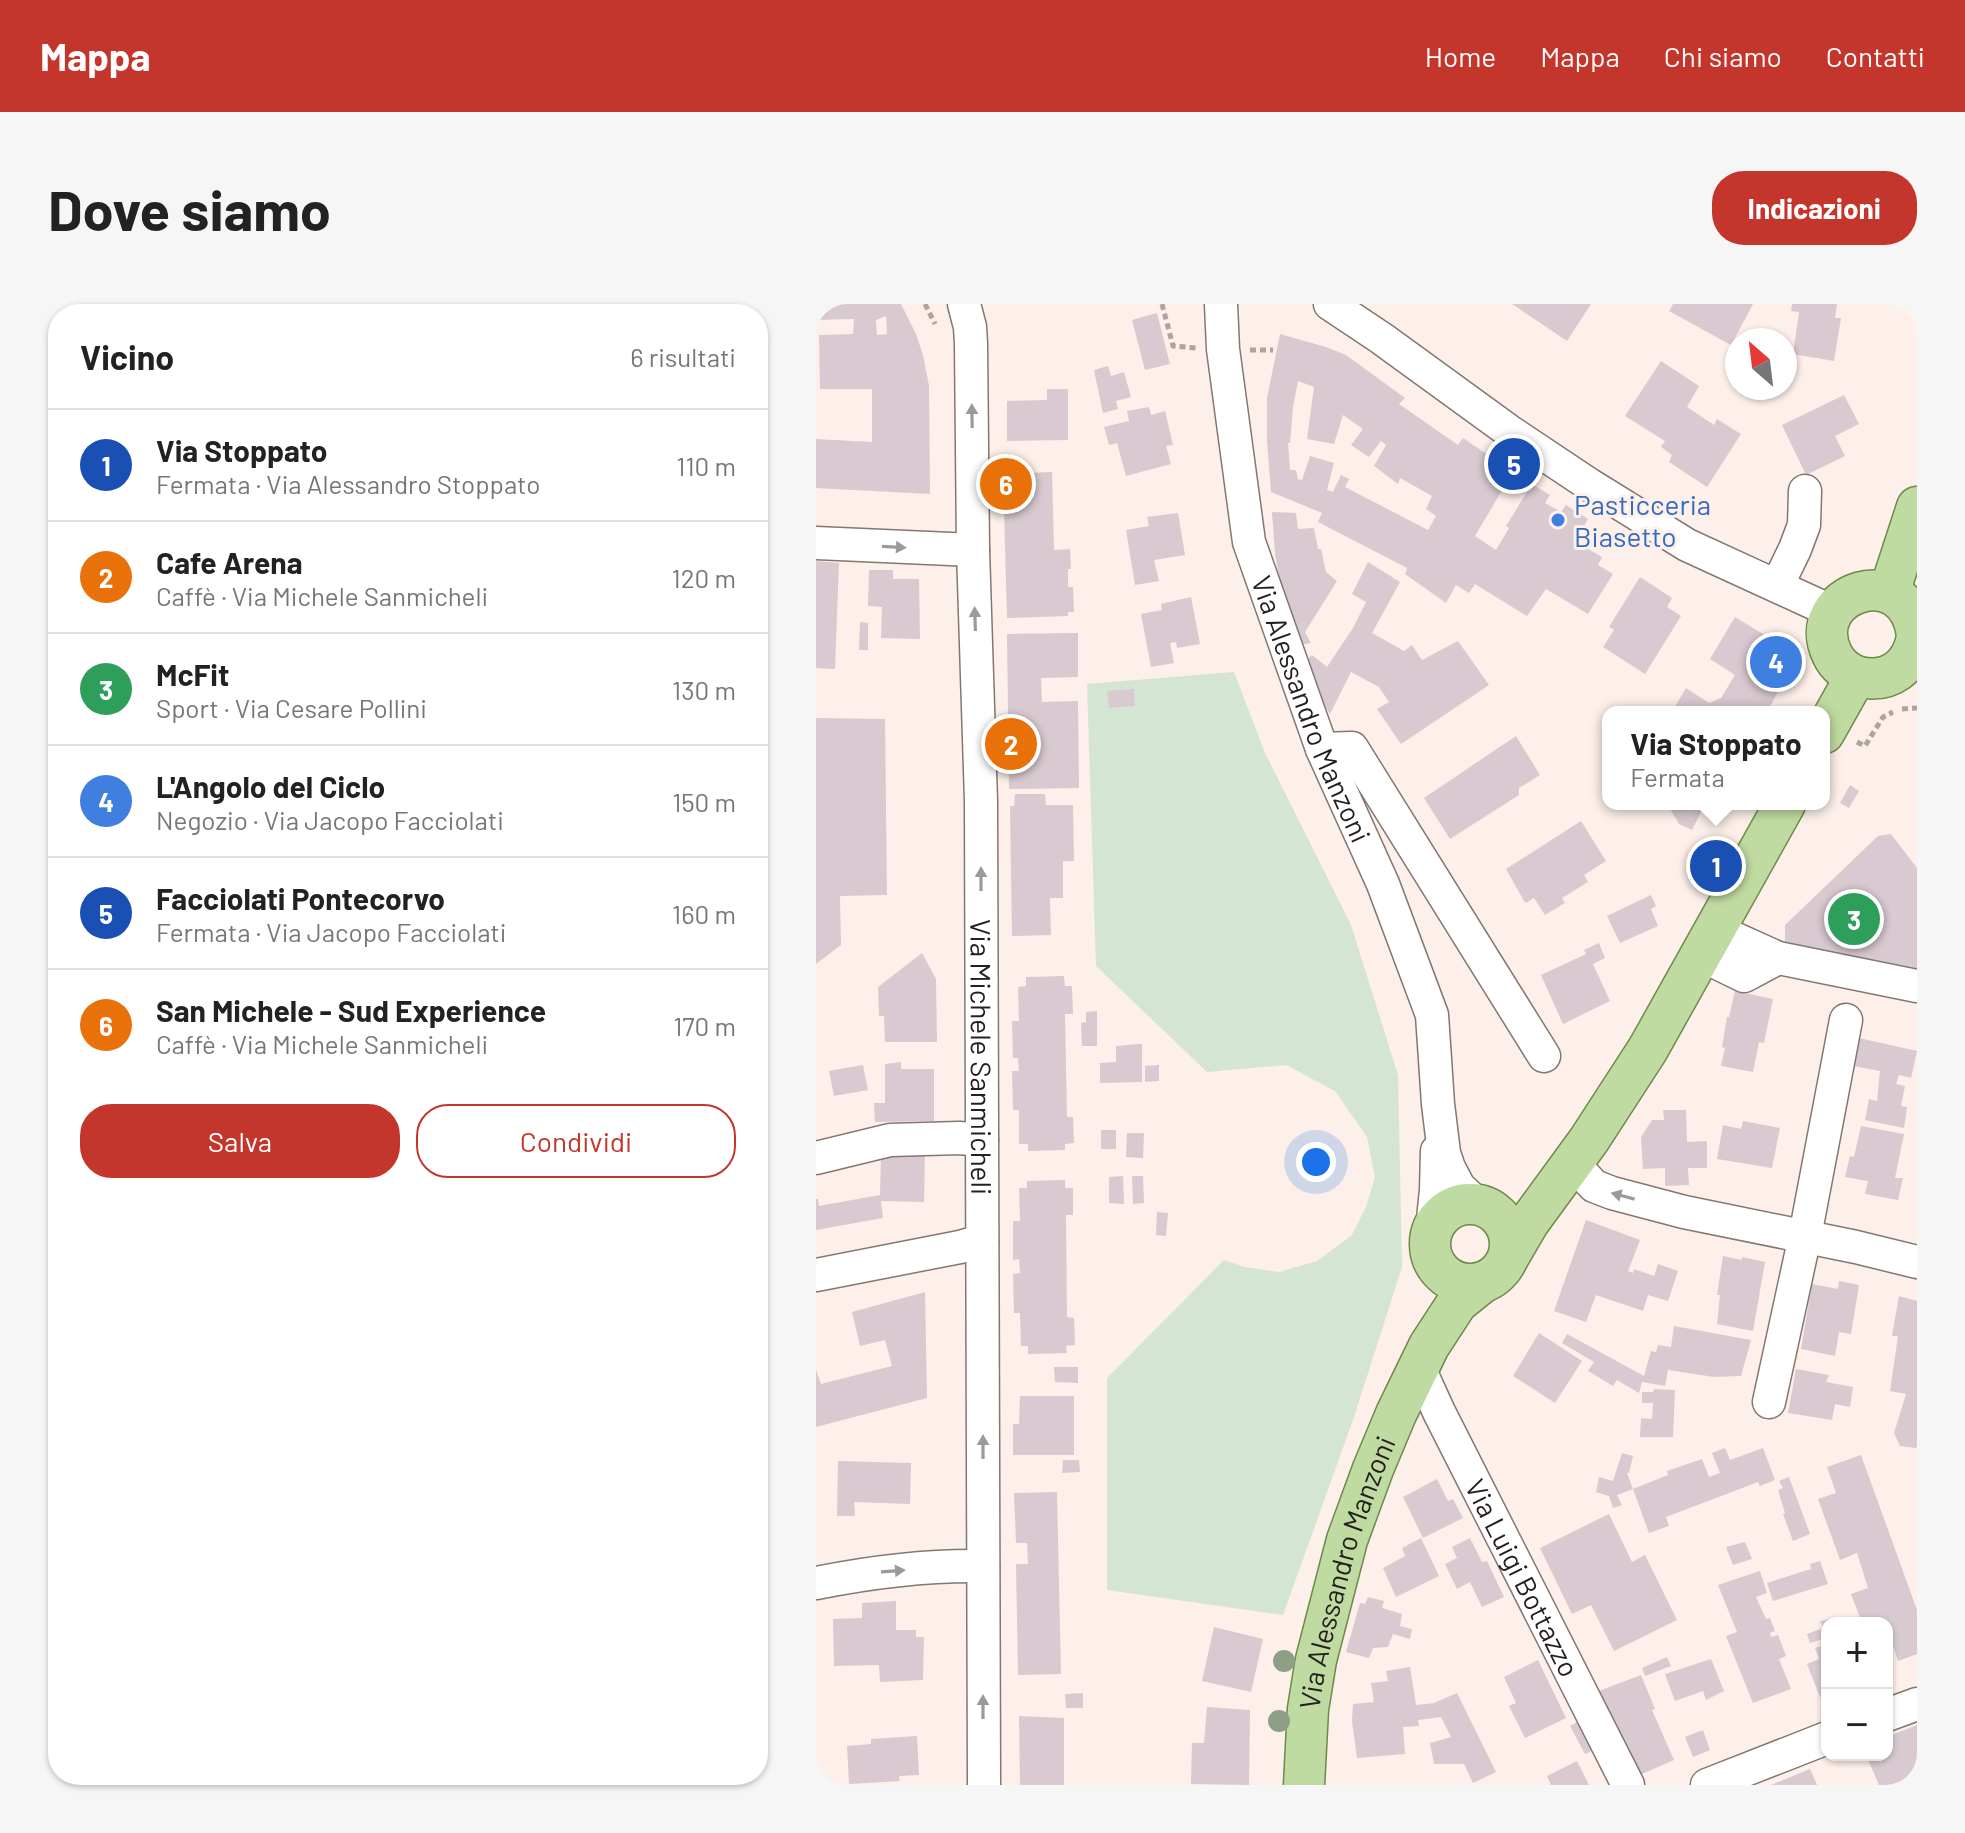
<!DOCTYPE html>
<html lang="it">
<meta charset="utf-8">
<style>
body{margin:0;font-family:Barlow,sans-serif;background:#f6f6f6;color:#222}
.controls{position:absolute;right:24px;bottom:24px;display:grid;overflow:hidden;border-radius:16px;box-shadow:0 2px 6px #0004}
.controls button{width:72px;height:72px;display:grid;place-items:center;padding:0;border:0;border-bottom:2px solid #e0e0e0;background:#fff;color:#222;font:40px sans-serif}
.compass{position:absolute;left:909px;top:24px;width:72px;height:72px;border-radius:50%;background:#fff;box-shadow:0 2px 6px #0004;rotate:332deg}
.you{position:absolute;left:500px;top:858px;width:28px;height:28px;margin:-20px;border:6px solid #fff;border-radius:50%;background:#1a73e8;box-shadow:0 0 0 12px #1a73e833}
.badge{display:grid;place-items:center;width:52px;height:52px;border-radius:50%;background:#c4362c;color:#fff;font-size:26px;font-weight:700}
.pin{position:absolute;translate:-50% -50%;border:4px solid #fff;box-shadow:0 2px 8px #0006}
.popup{position:absolute;left:786px;top:402px;width:228px;height:104px;box-sizing:border-box;display:grid;place-content:center;border-radius:16px;background:#fff;filter:drop-shadow(0 2px 6px #0005);font-size:26px;white-space:nowrap;color:#767676}
.popup b{font-size:30px;color:#222}
.popup::after{content:'';position:absolute;left:50%;top:100%;margin-left:-16px;border:16px solid transparent;border-top-color:#fff}
.list{margin:0;padding:0;list-style:none}
h2{display:flex;justify-content:space-between;align-items:center;height:104px;margin:0;padding:0 32px;font-size:34px}
h2 small{font-size:26px;font-weight:400;color:#767676}
.list li{display:grid;grid-template-columns:52px 1fr auto;gap:24px;align-items:center;box-sizing:border-box;height:112px;padding:0 32px;border-top:2px solid #e0e0e0}
.list b{display:block;font-size:30px;white-space:nowrap}
.list p{margin:0;font-size:26px;white-space:nowrap;color:#767676}
.list em{font-size:26px;font-style:normal;color:#767676}
.actions{display:flex;gap:16px;padding:24px 32px}
.actions a{flex:1;padding:18px 0;border:2px solid #c4362c;border-radius:32px;text-align:center;font-size:28px;color:#c4362c}
.actions .main{background:#c4362c;color:#fff}
.map{position:relative;flex:none;width:1101px;height:1481px;overflow:hidden;border-radius:32px}
header{display:flex;align-items:center;gap:48px;box-sizing:border-box;height:112px;padding:0 40px;background:#c4362c;color:#fff}
header strong{font-size:38px}
nav{display:flex;gap:44px;margin-inline-start:auto;font-size:28px}
.intro{display:flex;align-items:center;justify-content:space-between;box-sizing:border-box;height:192px;padding:0 48px}
h1{margin:0;font-size:56px}
.button{padding:20px 36px;border-radius:32px;background:#c4362c;color:#fff;font-size:28px;font-weight:700}
main{display:flex;gap:48px;padding:0 48px}
aside{flex:1;background:#fff;border-radius:32px;box-shadow:0 2px 6px #0004}
.map>svg:first-child{display:block}
.green{fill:#d5e5d4}
.building{fill:#d8cad0;fill-rule:evenodd}
.lines{fill:none;stroke-linecap:round;stroke-linejoin:round}
.minor-casing{stroke:#837772;stroke-width:35}
.major-casing{stroke:#6e8a4a;stroke-width:43}
.path{stroke:#aea49f;stroke-width:5;stroke-dasharray:6 4;stroke-linecap:butt}
.minor{stroke:#fff;stroke-width:32}
.major{stroke:#c0dba1;stroke-width:40}
.tree{fill:#8f9e87}
.oneway{fill:#9c9a99}
.shop-dot{fill:#3f7fe0;stroke:#fdefe9;stroke-width:3}
.labels{text-anchor:middle;dominant-baseline:central;stroke-width:6;stroke-linejoin:round;paint-order:stroke}
.shop-label{font-size:28px;fill:#366cbe;stroke:#fdefe9;text-anchor:start}
.street-label{font-size:28px;fill:#241f1d;stroke:#fdefe9}
</style>
<header>
<strong>Mappa</strong>
<nav><a>Home</a><a>Mappa</a><a>Chi siamo</a><a>Contatti</a></nav>
</header>
<div class="intro"><h1>Dove siamo</h1><a class="button">Indicazioni</a></div>
<main>
<aside>
<h2>Vicino<small>6 risultati</small></h2>
<ul class="list">
<li><span class="badge" style="background:#1a4fb4">1</span><div><b>Via Stoppato</b><p>Fermata · Via Alessandro Stoppato</p></div><em>110 m</em></li>
<li><span class="badge" style="background:#e8710a">2</span><div><b>Cafe Arena</b><p>Caffè · Via Michele Sanmicheli</p></div><em>120 m</em></li>
<li><span class="badge" style="background:#2e9e5b">3</span><div><b>McFit</b><p>Sport · Via Cesare Pollini</p></div><em>130 m</em></li>
<li><span class="badge" style="background:#3f7fe0">4</span><div><b>L'Angolo del Ciclo</b><p>Negozio · Via Jacopo Facciolati</p></div><em>150 m</em></li>
<li><span class="badge" style="background:#1a4fb4">5</span><div><b>Facciolati Pontecorvo</b><p>Fermata · Via Jacopo Facciolati</p></div><em>160 m</em></li>
<li><span class="badge" style="background:#e8710a">6</span><div><b>San Michele - Sud Experience</b><p>Caffè · Via Michele Sanmicheli</p></div><em>170 m</em></li>
</ul>
<div class="actions"><a class="main">Salva</a><a>Condividi</a></div>
</aside>
<div class="map">
<svg width="1101" height="1481" viewBox="0 0 1101 1481">
<rect width="100%" height="100%" fill="#fdefe9"/>
<path class="green" d="M418 368 449 449 535 621 582 771 586 963 538 1113 467 1311 291 1286V1074L408 956 429 963 463 968 501 957 536 931 550 903 559 873 551 833 519 787 470 761 391 768 280 662 271 380Z"/>
<path class="building" d="M0 0H85L100 30 107 51 113 82 114 190 0 184V135L56 138V85H4L3 31 37 30 38 15 0 16ZM70 12 71 30 61 31 60 16Z
M696 0H775L751 37Z
M857 0H937L915 41 853 7Z
M976 0H1021L1019 14H1025L1018 57 977 50 983 8 975 7Z
M341 9 354 60 329 66 316 16Z
M464 30 510 43 530 51 589 94 583 100 642 141 647 134 697 168 659 232 680 246 693 224 690 222 716 180 734 191 729 199 745 208 750 201 772 215 759 237 786 253 782 261 797 270 772 310 730 285 711 312 659 280 653 289 640 281 630 299 589 270 591 264 502 218 506 209 455 188 451 138V94ZM482 77 498 83 491 135 518 140 527 111 547 125 535 141 553 153 565 137 570 141 558 162 582 180 584 174 616 192 610 205 620 212 612 226 529 183 533 175 525 171 517 188 511 186 518 159 494 152 486 176 482 175 480 166H474L472 139H474L477 103Z
M845 57 883 82 871 103 898 121 901 115 925 130 891 183 853 158 856 151 845 143 849 137 809 112Z
M292 62 295 72 308 68 315 93 300 97 302 105 287 109 278 66Z
M231 85H252V136L191 137V97L231 96Z
M1028 91 1043 120 1019 132 1029 152 990 171 966 121Z
M333 103 335 111 349 107 357 141 350 142 355 160 310 172 301 139 293 141 288 123 313 117 311 107Z
M236 168 238 246 254 245 255 265H252V283H257L258 308H252V312L191 314 187 170Z
M456 208 480 209 482 225 498 224 502 245H505L510 268 521 277 489 328 495 339 478 342 469 309 459 249Z
M362 209 369 251 338 256 343 277 319 281 310 226 333 222 331 213Z
M0 257 23 259 19 365 0 364Z
M552 258 584 278 556 329 588 347 596 341 606 356 642 337 673 381 585 440 561 405 573 398 563 383 535 368 514 410 498 384 486 360 496 351 511 363 537 324 550 298 536 290Z
M53 266H77V275H103L104 335 65 334 66 303 52 302Z
M824 273 856 294 851 303 865 312 829 370 787 343 798 326 793 323Z
M375 293 384 340 361 344 360 338 354 339 358 359 335 363 325 310 346 306 345 300Z
M919 313 982 351 951 408H860L857 406 870 384 893 399 905 394 919 371 894 355Z
M44 318 52 319V346H43Z
M262 329V373L225 374 226 398 262 397 263 484 193 485 191 330Z
M318 385 319 402 293 404 291 387Z
M0 414 69 415 71 591 24 592 25 641 0 660Z
M700 432 724 471 703 484V491L634 535 608 494Z
M1034 481 1043 487 1033 504 1024 499Z
M199 490H229L230 501H257L258 557H247V594H234L235 631 196 632 194 502H198Z
M851 500H889L876 526 863 520Z
M765 517 790 557 768 571 772 578 746 594 749 599 729 611 718 594 710 599 708 597 690 565Z
M1075 530 1101 564V694L969 646V621L1062 532Z
M835 591 840 602 835 605 842 622 804 639 791 612Z
M783 639 789 654 777 660 794 697 747 720 725 671 770 650 768 646Z
M106 649 120 675 121 738H69L68 712H63L62 683Z
M248 672 249 682H256L257 710H249L251 813H257L258 839 249 840V846L212 847V840H203V806H197L196 767H203L202 754H197L196 717H203L202 683 210 682V673Z
M919 687 957 695 948 739 943 738 937 768 905 762 909 744 906 743 911 713H913Z
M281 707V742H266L265 719 270 718V708Z
M1043 734 1101 747 1095 774 1083 771 1080 780 1089 782 1085 802 1091 803 1088 824 1049 816 1053 795 1061 797 1064 767 1037 762Z
M322 740H326V778L284 779V759L300 758V742Z
M85 758V765H118V817L59 818 58 799H69V760Z
M47 761 52 786 18 792 13 767Z
M343 761V777L329 778V762Z
M847 806H870L871 838 891 837V864H872L873 881 849 882V864L827 865 825 833 836 816H848Z
M927 817 964 824 956 864 901 855 907 821 925 825Z
M1045 822 1088 830 1079 874H1087L1082 896 1049 890 1052 877 1029 873 1034 852 1038 853Z
M285 826H300V845H285Z
M311 829H328L327 854 310 853Z
M65 847 109 848 108 898 65 897 67 914 0 926V895H2L3 902 64 891Z
M307 872 308 900 293 899V873Z
M316 872H327L328 899 317 900Z
M249 876V884H257V911H250L251 1013 258 1014 259 1041 250 1042 251 1049 212 1050V1042H205L204 1009H198L197 970 204 969 203 955 197 956V917H204L203 884H211V877Z
M341 908 352 909 350 932 340 931Z
M770 916 824 936 812 967 817 969 818 965 838 972 842 960 862 967 852 997 832 991 827 1007 780 991 770 1018 738 1007Z
M907 952 926 956V953L949 958 937 1027 901 1020 904 991H901Z
M1023 977 1043 981 1035 1030 1023 1028 1019 1052 985 1045 996 980 1022 985Z
M109 988 111 1094 0 1123V1066L5 1080 76 1062 69 1036 44 1042 36 1008Z
M1083 992 1101 997V1143L1099 1144 1084 1142 1078 1129 1090 1090 1074 1087 1082 1032H1076Z
M858 1022 935 1036 925 1072 898 1073 852 1066 849 1082 826 1078 823 1089 801 1076 797 1082 772 1067 778 1058 746 1039 751 1030 828 1072 835 1047 840 1048 842 1041 855 1043Z
M723 1029 766 1057 739 1099 697 1072Z
M238 1063H262V1079L239 1078Z
M980 1065 1013 1071 1010 1078 1037 1083 1034 1103 1019 1100 1016 1116 972 1109Z
M838 1085 859 1086 857 1133H824L825 1114 836 1115 837 1099H826V1088H837Z
M204 1092H258V1151H197V1120H203Z
M909 1144 914 1156 947 1144 959 1176 944 1182 942 1178 850 1213 853 1222 833 1229 817 1185 852 1171 851 1167 886 1155 893 1173 904 1169 896 1149Z
M806 1149 817 1152 813 1169H811L817 1185 801 1191 806 1201 797 1204 793 1192 780 1188 783 1173 797 1177Z
M1045 1151 1101 1306V1350L1082 1357 1074 1333 1071 1335V1319H1046L1035 1290 1052 1284 1041 1249 1024 1256 1002 1195 1020 1189 1011 1163Z
M247 1156H263L264 1168 246 1169Z
M22 1157 95 1159 94 1200 38 1198 39 1212H21Z
M973 1173 994 1230 977 1237 967 1210 969 1209 962 1186 967 1184 963 1177Z
M621 1175 632 1197 637 1195 647 1214 607 1234 587 1193Z
M241 1188 245 1370 202 1371 200 1260H212L211 1239H200L198 1189Z
M793 1210 816 1258 829 1251 861 1316 798 1347 775 1301 756 1310 724 1244Z
M605 1234 623 1272 580 1293 567 1264 589 1252 586 1244Z
M654 1234 666 1258 671 1257 688 1293 666 1303 654 1278 641 1285 629 1260 641 1254 636 1243Z
M929 1238 936 1255 917 1261 910 1243Z
M1004 1257 1012 1280 957 1297 951 1279 995 1265 994 1260Z
M944 1267 951 1289 940 1293 950 1315 954 1314 959 1327 954 1329 955 1333 962 1331 970 1352 963 1355 975 1385 937 1399 910 1332 921 1328 902 1281Z
M552 1293 568 1297 566 1304 586 1310 584 1322 596 1325 594 1335 577 1330 572 1343 557 1344 553 1354 530 1348 544 1299 549 1300Z
M80 1297V1326H100V1333H108L107 1376 64 1378 63 1361 18 1362 17 1315 46 1314V1299Z
M1018 1313 1020 1319H1011V1334L994 1339 991 1330 1007 1324 1005 1319 1003 1318Z
M398 1323 447 1335 435 1388 386 1377Z
M1011 1340V1390L1004 1393 991 1360 1003 1355 999 1344Z
M851 1353 855 1362 829 1372 826 1364Z
M895 1355 908 1387 890 1396 887 1387 859 1397 849 1370Z
M722 1356 750 1414 709 1434 693 1402 700 1399 688 1373Z
M594 1363 600 1401 618 1399 641 1389 680 1468 657 1479 648 1460H618L614 1439 635 1433 625 1413 602 1416 603 1422 587 1423 589 1450 541 1454 536 1417 537 1400 558 1398 555 1379 572 1377 570 1367Z
M825 1371 839 1405 836 1406 858 1456 819 1473 780 1388Z
M267 1389V1404H250L249 1390Z
M391 1403 434 1406 433 1481 375 1480 376 1439H388Z
M203 1412 248 1414V1481H204Z
M764 1417 778 1446 769 1450 754 1422Z
M1101 1421V1481H1063L1050 1451H1071V1433Z
M887 1426 894 1446 877 1453 869 1433Z
M101 1432 103 1471 83 1472 84 1477 33 1480 31 1442 55 1440V1435Z
M761 1457 773 1481H735L731 1472Z
M994 1465 1001 1481H955Z"/>
<g class="lines">
<g class="minor-casing">
<g id="minor">
<path id="s1" d="M148 0 154 23 155 40 157 246 165 497 168 1481"/>
<path id="s2" d="M405 0 407 45 433 238 506 445 567 580 616 711 622 800 628 849 633 864 643 883 661 900"/>
<path d="M514 0 565 34 693 127 774 181 871 241 1017 308"/>
<path d="M0 239 157 246"/>
<path d="M961 282 979 245 988 221 989 187"/>
<path d="M506 445 536 444 728 752"/>
<path d="M900 626 962 654 1101 682"/>
<path d="M885 651 928 672 962 654"/>
<path d="M0 854 74 836 143 834 166 836"/>
<path d="M760 855 764 867 778 882 796 889 868 908 1040 943 1101 958"/>
<path d="M616 925 620 886 621 847"/>
<path d="M0 971 144 943 166 937"/>
<path id="s3" d="M603 1064 623 1108 812 1481"/>
<path d="M953 1098 989 932 1030 716"/>
<path d="M0 1279C55 1268 111 1261 167 1262"/>
<path d="M1071 1411 1101 1400"/>
<path d="M891 1481 1011 1434"/>
</g>
</g>
<g class="major-casing">
<g id="major">
<path d="M1073 289 1101 203"/>
<path d="M1101 331C1091 253 987 289 1016 350 1021 361 1032 370 1043 373 1074 380 1096 362 1101 333"/>
<path d="M1008 429 1040 372"/>
<circle cx="654" cy="940" r="40"/>
<path d="M692 954 713 918 773 836 832 745 969 500"/>
<path id="s4" d="M488 1481 492 1405 500 1356 531 1236 557 1165 580 1110 613 1042 641 999 667 978"/>
</g>
</g>
<path class="path" d="M109 0 119 20
M346 0 357 42 380 44
M434 46H457
M1086 405 1101 404
M1041 438 1049 442 1067 413 1077 408"/>
<use href="#minor" class="minor"/>
<use href="#major" class="major"/>
</g>
<g class="tree">
<circle cx="468" cy="1357" r="11"/>
<circle cx="463" cy="1417" r="11"/>
</g>
<defs><path id="oneway-solid" d="M-6-.8H1V-3.2L6.5 0L1 3.2V.8H-6Z" transform="scale(2)"/></defs>
<g class="oneway">
<use href="#oneway-solid" transform="translate(156 112) rotate(-91)"/>
<use href="#oneway-solid" transform="translate(78 243) rotate(3)"/>
<use href="#oneway-solid" transform="translate(159 315) rotate(-92)"/>
<use href="#oneway-solid" transform="translate(165 575) rotate(-90)"/>
<use href="#oneway-solid" transform="translate(807 892) rotate(-165)"/>
<use href="#oneway-solid" transform="translate(167 1143) rotate(-90)"/>
<use href="#oneway-solid" transform="translate(77 1267) rotate(-4)"/>
<use href="#oneway-solid" transform="translate(167 1403) rotate(-90)"/>
</g>
<circle class="shop-dot" cx="742" cy="216" r="8"/>
<g class="labels">
<g class="shop-label">
<text x="758" y="200">Pasticceria<tspan x="758" dy="32">Biasetto</tspan></text>
</g>
<g class="street-label">
<text stroke="none"><textPath href="#s2" startOffset="418">Via Alessandro Manzoni</textPath></text>
<text stroke="none"><textPath href="#s1" startOffset="754">Via Michele Sanmicheli</textPath></text>
<text stroke="none"><textPath href="#s4" startOffset="218">Via Alessandro Manzoni</textPath></text>
<text stroke="none"><textPath href="#s3" startOffset="234">Via Luigi Bottazzo</textPath></text>
</g>
</g>
</svg>
<div class="controls">
<button>+</button>
<button>−</button>
</div>
<svg class="compass" viewBox="-18 -18 36 36"><path d="M0-13l5 13h-10z" fill="#e53935"/><path d="M0 13l5-13h-10z" fill="#767676"/></svg>
<div class="you"></div>
<div class="pin badge" style="left:900px;top:562px;background:#1a4fb4">1</div>
<div class="popup"><b>Via Stoppato</b>Fermata</div>
<div class="pin badge" style="left:195px;top:440px;background:#e8710a">2</div>
<div class="pin badge" style="left:1038px;top:615px;background:#2e9e5b">3</div>
<div class="pin badge" style="left:960px;top:358px;background:#3f7fe0">4</div>
<div class="pin badge" style="left:698px;top:160px;background:#1a4fb4">5</div>
<div class="pin badge" style="left:190px;top:180px;background:#e8710a">6</div>
</div>
</main>
